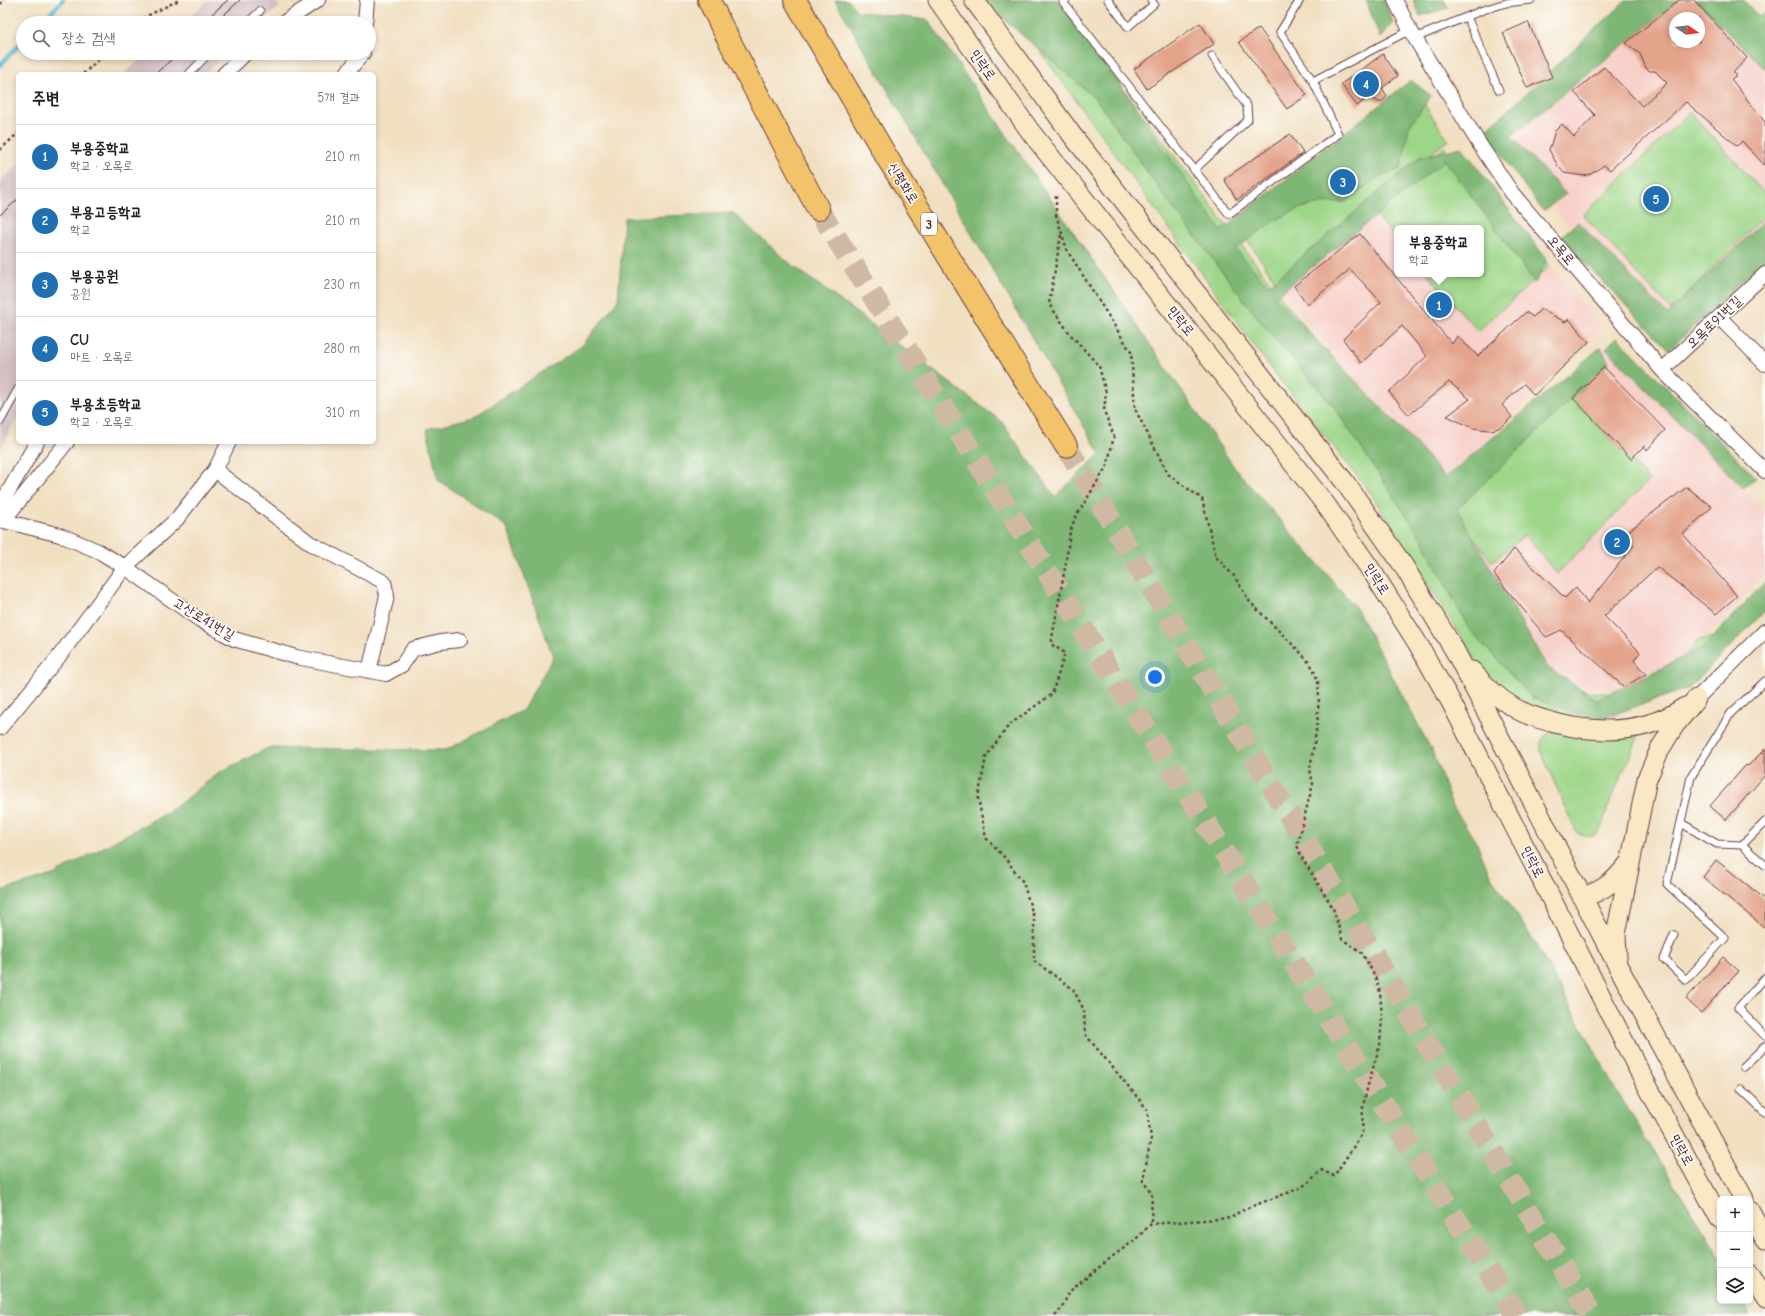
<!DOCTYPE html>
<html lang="ko">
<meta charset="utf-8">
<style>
body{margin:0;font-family:"Comic Neue","Poor Story",sans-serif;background:#f6f6f6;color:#202124}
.controls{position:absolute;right:12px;bottom:12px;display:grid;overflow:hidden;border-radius:6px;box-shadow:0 2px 6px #0003}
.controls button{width:36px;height:36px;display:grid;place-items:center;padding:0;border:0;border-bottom:1px solid #e0e0e0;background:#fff;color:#202124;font:20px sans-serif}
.compass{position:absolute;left:1669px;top:12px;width:36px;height:36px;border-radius:50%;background:#fff;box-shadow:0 2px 6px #0003;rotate:103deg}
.you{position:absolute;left:1155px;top:677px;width:14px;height:14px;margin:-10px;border:3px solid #fff;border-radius:50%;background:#1a73e8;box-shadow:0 0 0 6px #1a73e833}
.badge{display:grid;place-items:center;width:26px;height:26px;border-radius:50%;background:#1f6fb2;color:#fff;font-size:13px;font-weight:700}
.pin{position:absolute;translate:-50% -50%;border:2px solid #fff;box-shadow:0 1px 4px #0006}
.popup{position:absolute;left:1394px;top:225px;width:90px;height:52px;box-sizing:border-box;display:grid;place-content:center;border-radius:6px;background:#fff;filter:drop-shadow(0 1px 3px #0005);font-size:13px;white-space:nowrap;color:#757577}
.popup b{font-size:15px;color:#202124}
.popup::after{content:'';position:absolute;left:50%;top:100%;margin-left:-8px;border:8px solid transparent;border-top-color:#fff}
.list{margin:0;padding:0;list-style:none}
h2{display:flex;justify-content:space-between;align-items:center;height:52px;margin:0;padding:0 16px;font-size:17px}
h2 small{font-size:13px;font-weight:400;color:#757577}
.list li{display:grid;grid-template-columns:26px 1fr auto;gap:12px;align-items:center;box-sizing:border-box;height:64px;padding:0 16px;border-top:1px solid #e0e0e0}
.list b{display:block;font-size:15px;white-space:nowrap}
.list p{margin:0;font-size:13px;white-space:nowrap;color:#757577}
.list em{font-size:13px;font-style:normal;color:#757577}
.icon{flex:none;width:22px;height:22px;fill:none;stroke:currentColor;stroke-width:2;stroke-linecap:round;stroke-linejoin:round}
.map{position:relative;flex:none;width:1765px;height:1316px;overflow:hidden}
.search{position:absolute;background:#fff;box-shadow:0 2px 6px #0003;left:16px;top:16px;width:360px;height:44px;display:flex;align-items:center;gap:10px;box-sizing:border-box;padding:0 14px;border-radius:22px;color:#757577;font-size:15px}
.panel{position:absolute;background:#fff;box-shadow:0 2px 6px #0003;left:16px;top:72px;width:360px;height:372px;border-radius:6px}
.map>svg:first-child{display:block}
.built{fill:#f7d0c9;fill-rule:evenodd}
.industrial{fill:#d2bec1}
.green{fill:#9ed689;stroke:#747a5a}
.forest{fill:#7eb775;stroke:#646b50}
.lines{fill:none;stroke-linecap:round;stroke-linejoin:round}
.stream{stroke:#54b6d3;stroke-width:4.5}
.building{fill:#e4a48c;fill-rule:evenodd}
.highway-tunnel{stroke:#d0b9a3;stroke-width:22;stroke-dasharray:22 11;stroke-linecap:butt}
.lane-casing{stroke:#633c42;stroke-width:9}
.street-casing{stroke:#633c42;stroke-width:16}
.secondary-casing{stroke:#633c42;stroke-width:21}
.highway-casing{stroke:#633c42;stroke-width:24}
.path{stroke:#633c42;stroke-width:2.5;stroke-dasharray:3 3;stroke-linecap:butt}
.lane{stroke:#fff;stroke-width:7}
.street{stroke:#fff;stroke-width:14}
.secondary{stroke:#fae7c3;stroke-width:19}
.highway{stroke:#f2c36a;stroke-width:22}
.tram{stroke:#4a1f2b;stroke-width:1}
.labels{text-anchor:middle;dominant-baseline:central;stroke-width:3.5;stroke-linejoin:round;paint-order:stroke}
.shield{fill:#fdfcf7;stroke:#806168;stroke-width:1}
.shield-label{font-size:13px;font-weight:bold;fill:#4a1f2b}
.street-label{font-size:14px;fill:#4a1f2b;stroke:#fdfcf7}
</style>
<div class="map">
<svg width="1765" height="1316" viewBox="0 0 1765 1316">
<rect width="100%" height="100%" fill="#fdfcf7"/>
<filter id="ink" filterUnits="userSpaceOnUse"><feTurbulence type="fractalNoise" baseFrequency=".025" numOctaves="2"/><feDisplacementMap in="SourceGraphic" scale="8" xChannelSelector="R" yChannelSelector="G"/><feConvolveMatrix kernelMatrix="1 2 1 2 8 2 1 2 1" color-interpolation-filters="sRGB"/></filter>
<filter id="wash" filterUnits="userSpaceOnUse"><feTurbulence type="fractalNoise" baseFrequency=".012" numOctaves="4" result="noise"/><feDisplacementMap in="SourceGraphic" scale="16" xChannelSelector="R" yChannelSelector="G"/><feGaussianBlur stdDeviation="0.9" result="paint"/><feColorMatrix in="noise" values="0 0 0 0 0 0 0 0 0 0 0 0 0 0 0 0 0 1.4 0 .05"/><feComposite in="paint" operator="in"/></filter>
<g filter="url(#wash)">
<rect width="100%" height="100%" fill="#f1dfc1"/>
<path class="built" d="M1667 0H1706L1765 59V253L1669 346 1502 144ZM1675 18H1699V42H1675Z
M1444 147 1603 326 1438 489 1278 285 1372 212ZM1397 228H1481V274H1397Z
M1606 348 1765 511V573L1726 618 1687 656 1646 674 1622 693 1562 681 1544 672 1442 495Z"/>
<path class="industrial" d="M209 0H275L280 7 260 23H182Z
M148 53H227L204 74H123Z
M18 165V416L0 450V181Z"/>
<path class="green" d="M1003 0H1057L1242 246 1429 486 1538 675 1590 692 1623 694 1666 681 1699 640 1740 632 1711 656 1683 684 1647 701 1600 711 1571 715 1542 710 1499 689 1474 657 1370 492 1269 366Z
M1411 84 1448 140 1276 282 1236 223Z
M1690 112 1765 194V215L1671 310 1583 215Z
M1444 147 1550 266 1478 331 1427 274H1481V228H1397V240L1372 212Z
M1563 387 1649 480 1557 574 1525 535 1492 562 1442 495Z
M1555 731 1637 732V740C1626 765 1615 790 1605 815 1603 822 1603 830 1596 834 1590 840 1583 835 1576 832L1541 752C1539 740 1544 734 1555 731Z"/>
<path class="forest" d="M835 0H848L857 11 928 20 1234 467 1356 608 1433 753 1451 803 1477 844 1490 875 1536 944 1618 1093 1720 1257V1301H1742L1749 1316H0V891L53 875 173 809 218 773 268 748 446 750 523 710 553 657 507 527 438 480 427 429 474 417 582 346 618 300 624 218 733 213 787 261 1001 421 1055 497 1100 454Z
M986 0H1058L1104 63 1221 231 1411 80 1431 96 1409 127 1401 169 1379 176 1346 202 1326 203 1301 208 1274 221 1236 249 1268 286 1420 157 1462 147 1547 260 1535 283 1445 160 1275 297 1418 446 1445 478 1601 347 1609 363 1457 509 1547 667 1597 700 1704 647 1765 582V611L1689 688 1597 720 1532 698 1469 629 1422 539 1334 407 1260 321 1165 197 1096 99 992 9Z
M1366 0H1384L1393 23 1380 38Z
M1413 0H1444L1448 8 1420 16Z
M1627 0H1679L1511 136 1566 194 1543 211 1484 132Z
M1695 0H1743L1759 17 1765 13V69Z
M1765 220V259L1669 350 1560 237 1578 222 1667 314Z
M1617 337 1756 478 1743 488 1606 348Z"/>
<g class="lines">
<path class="stream" d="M41 23 63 0
M0 65 23 41"/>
</g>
<g id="blocks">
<path class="building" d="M1679 0H1694L1747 58 1733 73 1737 75 1731 79 1765 122V166L1742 141 1737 146 1686 102 1610 170 1604 165 1591 174 1584 176 1564 173 1558 166 1549 150 1555 131 1562 124 1574 137 1595 115 1574 92 1604 67 1642 106 1667 83 1655 71H1650L1646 68 1640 54 1626 43ZM1675 18H1699V42H1675Z
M1528 22 1552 77 1527 88 1503 33Z
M1200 23 1214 44 1147 89 1134 69Z
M1259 28 1307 95 1287 109 1239 42Z
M1383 54 1398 76 1382 88 1387 96 1383 101 1378 102 1370 96 1357 106 1341 84Z
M1290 134 1303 153 1237 200 1224 179Z
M1360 234 1452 344 1457 336 1478 356 1526 312 1533 317 1541 309 1565 322 1569 319 1589 342 1534 395 1524 384 1502 405 1512 417 1504 425 1496 429 1488 430 1473 428 1447 416 1470 399 1449 382 1409 415 1389 392 1427 356 1402 326 1361 363 1343 339 1381 302 1350 269 1307 305 1294 286Z
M1604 367 1665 430 1647 450 1644 446 1631 459 1573 398Z
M1687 487 1712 507 1683 534 1737 596 1716 614 1657 567 1604 616 1640 652 1634 661 1646 674 1624 687 1561 630 1546 637 1494 574 1514 549 1565 598 1576 587 1588 603 1634 545 1623 535Z
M1765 749V775L1726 820 1710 806 1746 765 1748 766Z
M1716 860 1765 899V928L1703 877Z
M1723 957 1739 971 1701 1013 1686 999Z"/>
</g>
</g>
<g filter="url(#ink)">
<use href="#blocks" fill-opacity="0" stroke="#633c42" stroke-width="1"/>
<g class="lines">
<path class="highway-tunnel" d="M818 209 1517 1316
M1066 446 1592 1316"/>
<g class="lane-casing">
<path id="lane" d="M1066 0 1063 2 1229 214 1338 134 1313 81 1410 30
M1108 0 1128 27 1154 4 1151 0
M1300 0 1280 32 1313 81
M1467 17 1499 90
M247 23 260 11
M1415 38 1483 10 1506 3 1531 0
M189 74 209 53
M1194 170 1248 120 1247 106 1212 56
M0 422 18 389
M1765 822 1742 845 1765 865
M1681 823 1717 844 1742 845
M1674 935 1664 959 1686 980 1725 938 1667 884 1691 777 1731 713 1765 681
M1765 978 1738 1008 1765 1036
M1743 1067 1765 1046
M1741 1089 1765 1112"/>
</g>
<g class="street-casing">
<path id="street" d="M1395 0 1410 30 1478 142 1512 193 1662 370 1765 471
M283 23 318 0
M365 23 367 0
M224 74 246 53
M346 74 363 53
M1719 317 1765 364
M1662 370 1765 274
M215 470 229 442
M0 506 37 442
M0 520 60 535 98 551 125 567 200 620 234 639 296 657 386 674 402 665 413 649 440 642 460 640
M3 521 67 442
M1696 699 1765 631
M0 728 57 659 125 567 177 519 215 470 310 543 384 582 387 596 369 671"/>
</g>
<g class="secondary-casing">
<path id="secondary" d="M938 0 1030 131 1326 505 1375 576 1418 644 1451 702 1636 1065 1720 1219
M974 0 1072 135 1344 481 1403 565 1455 651 1619 968 1744 1199
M1472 671C1484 685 1498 698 1513 707 1527 716 1544 720 1559 724 1602 734 1647 733 1685 707
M1583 897C1604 891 1616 880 1629 863
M1617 958 1616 934 1647 779 1660 749 1674 726 1696 699
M1750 1211 1765 1239
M1750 1274 1765 1299"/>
</g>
<g class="highway-casing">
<path id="highway" d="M709 0 721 25 818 209
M795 0 886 156 1066 446"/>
</g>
<path class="path" d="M0 4 5 0
M139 23 145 17 179 0
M83 74 106 53
M0 150 18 133
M1061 235 1049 304 1070 334 1099 366 1106 393 1104 411 1114 436 1107 466 1075 518 1070 532 1066 562 1051 644 1065 653 1052 694 1009 725 986 757 978 798 986 838 1005 858 1023 882 1034 918V961L1073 989 1084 1010 1085 1034 1147 1109 1151 1138 1143 1181 1152 1194 1151 1224
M1055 1316 1061 1309 1070 1291 1113 1256 1135 1240 1151 1224 1231 1218 1242 1210 1298 1189 1308 1183 1321 1170 1334 1176 1362 1134 1363 1106 1369 1081 1380 1045 1382 1017 1380 992 1376 979 1369 965 1361 952 1342 939 1333 908 1301 856 1297 845 1313 784 1310 769 1317 725 1319 698 1318 682 1315 673 1311 665 1302 654 1250 602 1234 576 1216 557 1202 499 1168 474 1135 409 1131 352 1067 250 1056 215V196H1059"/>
<use href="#lane" class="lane"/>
<use href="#street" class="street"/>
<use href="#secondary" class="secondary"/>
<use href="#highway" class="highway"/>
<path class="tram" d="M212 14 228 0
M215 23 240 0
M155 74 179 53
M0 215 18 199"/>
</g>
</g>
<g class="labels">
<rect class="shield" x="921" y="213" width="16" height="22" rx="3"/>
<g class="shield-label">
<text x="929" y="224">3</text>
</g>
<g class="street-label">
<text transform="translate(983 65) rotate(55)">민락로</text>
<text transform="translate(903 183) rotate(58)">신평화로</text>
<text transform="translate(1561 250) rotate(50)">오목로</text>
<text transform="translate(1181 321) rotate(51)">민락로</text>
<text transform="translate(1714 322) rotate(-43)">오목로91번길</text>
<text transform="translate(1377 579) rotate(57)">민락로</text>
<text transform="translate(204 619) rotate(31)">고산로41번길</text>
<text transform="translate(1533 862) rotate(63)">민락로</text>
<text transform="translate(1682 1150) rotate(61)">민락로</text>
</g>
</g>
</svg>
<div class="controls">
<button>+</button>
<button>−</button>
<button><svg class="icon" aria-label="layers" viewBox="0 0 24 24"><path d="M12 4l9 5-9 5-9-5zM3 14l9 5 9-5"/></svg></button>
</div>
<svg class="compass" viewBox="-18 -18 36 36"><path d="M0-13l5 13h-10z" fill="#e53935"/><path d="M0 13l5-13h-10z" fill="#757577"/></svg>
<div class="you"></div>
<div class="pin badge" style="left:1439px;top:305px">1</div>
<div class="popup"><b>부용중학교</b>학교</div>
<div class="pin badge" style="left:1617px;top:542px">2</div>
<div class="pin badge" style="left:1343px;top:182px">3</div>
<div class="pin badge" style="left:1366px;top:84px">4</div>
<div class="pin badge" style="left:1656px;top:199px">5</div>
<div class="search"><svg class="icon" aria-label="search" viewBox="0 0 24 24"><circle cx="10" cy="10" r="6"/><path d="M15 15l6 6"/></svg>장소 검색</div>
<section class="panel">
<h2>주변<small>5개 결과</small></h2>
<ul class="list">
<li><span class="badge">1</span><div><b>부용중학교</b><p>학교 · 오목로</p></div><em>210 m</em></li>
<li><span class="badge">2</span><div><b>부용고등학교</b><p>학교</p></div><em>210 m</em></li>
<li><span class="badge">3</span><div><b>부용공원</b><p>공원</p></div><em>230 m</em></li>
<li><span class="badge">4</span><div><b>CU</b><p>마트 · 오목로</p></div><em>280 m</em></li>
<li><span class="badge">5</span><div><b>부용초등학교</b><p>학교 · 오목로</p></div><em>310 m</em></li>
</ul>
</section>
</div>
